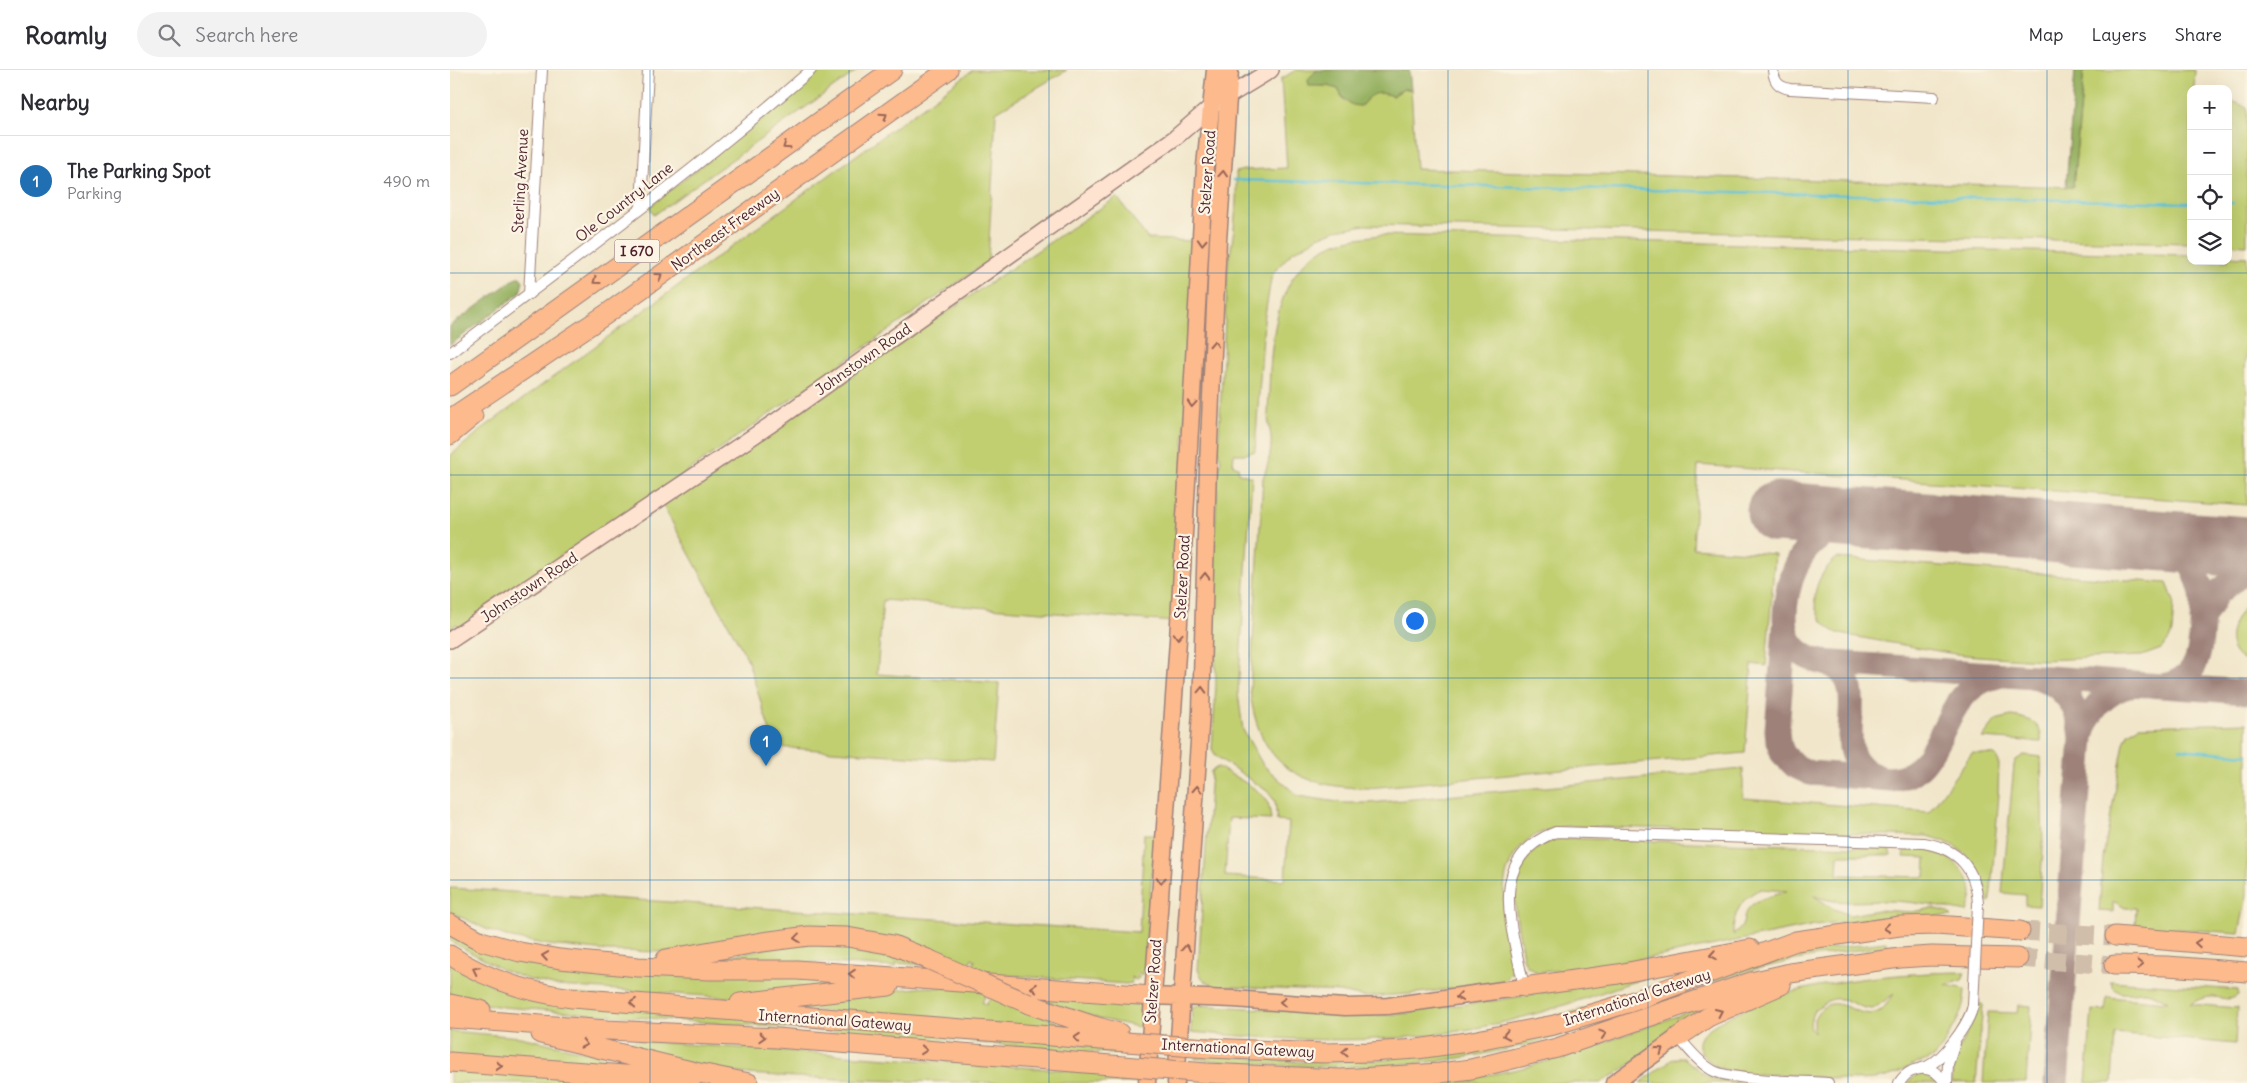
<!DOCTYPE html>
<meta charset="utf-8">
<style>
body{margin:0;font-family:Delius,sans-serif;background:#f2f2f3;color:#2b2b33}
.controls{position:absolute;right:15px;top:15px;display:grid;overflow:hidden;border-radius:10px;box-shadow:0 5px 20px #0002}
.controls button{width:45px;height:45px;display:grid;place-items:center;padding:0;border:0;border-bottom:1px solid #e1e1e2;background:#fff;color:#2b2b33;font:25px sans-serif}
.you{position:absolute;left:964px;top:550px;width:18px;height:18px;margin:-12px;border:4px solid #fff;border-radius:50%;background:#1a73e8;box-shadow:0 0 0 8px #1a73e833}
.badge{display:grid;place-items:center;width:32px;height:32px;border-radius:50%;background:#1f6fb2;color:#fff;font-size:16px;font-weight:700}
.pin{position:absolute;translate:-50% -41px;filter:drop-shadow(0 1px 2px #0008)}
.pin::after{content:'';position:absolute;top:26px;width:18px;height:15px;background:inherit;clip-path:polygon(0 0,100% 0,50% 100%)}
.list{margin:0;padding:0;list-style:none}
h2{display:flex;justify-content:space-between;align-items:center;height:65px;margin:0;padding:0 20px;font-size:21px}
h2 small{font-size:16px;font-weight:400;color:#7c7c81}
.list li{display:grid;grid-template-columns:32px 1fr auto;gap:15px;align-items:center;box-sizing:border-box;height:90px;padding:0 20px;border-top:1px solid #e1e1e2}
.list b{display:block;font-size:19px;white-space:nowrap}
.list p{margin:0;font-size:16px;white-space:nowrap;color:#7c7c81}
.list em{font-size:16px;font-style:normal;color:#7c7c81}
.icon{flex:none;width:28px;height:28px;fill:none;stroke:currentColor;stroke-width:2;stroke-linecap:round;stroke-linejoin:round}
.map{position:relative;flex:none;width:1797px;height:1013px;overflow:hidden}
header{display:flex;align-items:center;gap:30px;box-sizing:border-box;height:70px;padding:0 25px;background:#fff;border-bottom:1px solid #e1e1e2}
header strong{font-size:24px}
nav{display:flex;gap:28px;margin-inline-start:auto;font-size:18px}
.search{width:350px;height:45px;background:#f2f2f3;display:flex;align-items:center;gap:12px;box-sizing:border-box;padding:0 18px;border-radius:28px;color:#7c7c81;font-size:19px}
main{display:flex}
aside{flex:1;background:#fff}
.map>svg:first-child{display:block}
.green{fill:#c1cf71;stroke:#86774e;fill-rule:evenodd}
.forest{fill:#98b263;stroke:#716847}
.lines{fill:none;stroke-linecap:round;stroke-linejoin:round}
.stream{stroke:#58bfd5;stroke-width:2.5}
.taxiway{stroke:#9e827a;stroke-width:25}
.runway{stroke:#9e827a;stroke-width:61}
.highway-tunnel{stroke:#d0beaa;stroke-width:19;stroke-dasharray:19 9;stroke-linecap:butt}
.street-casing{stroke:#9e827a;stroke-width:12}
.secondary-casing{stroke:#9e827a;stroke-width:18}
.primary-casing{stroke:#9e827a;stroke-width:19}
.highway-casing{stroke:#9e827a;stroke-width:21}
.street{stroke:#fff;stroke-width:10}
.secondary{stroke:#fee3d1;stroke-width:15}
.primary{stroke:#fcba8d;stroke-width:16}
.highway{stroke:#fcba8d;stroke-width:19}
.street-bridge-casing{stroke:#9e827a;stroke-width:12;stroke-linecap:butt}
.highway-bridge-casing{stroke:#9e827a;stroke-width:21;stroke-linecap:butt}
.street-bridge{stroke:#fff;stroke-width:10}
.highway-bridge{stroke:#fcba8d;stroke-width:19}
.oneway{stroke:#9a6557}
.grid{fill:none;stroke:#1f6fb2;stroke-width:1;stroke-opacity:0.55}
.labels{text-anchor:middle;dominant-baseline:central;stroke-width:4.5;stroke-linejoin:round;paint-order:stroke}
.shield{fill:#fcf5e5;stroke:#7f5f63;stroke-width:1}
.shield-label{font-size:14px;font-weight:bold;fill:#4a1f2b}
.street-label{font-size:15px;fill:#4a1f2b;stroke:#fcf5e5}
</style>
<header>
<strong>Roamly</strong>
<div class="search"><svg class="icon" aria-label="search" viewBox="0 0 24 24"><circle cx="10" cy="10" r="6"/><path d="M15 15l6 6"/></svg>Search here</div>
<nav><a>Map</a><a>Layers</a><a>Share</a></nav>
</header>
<main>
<aside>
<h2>Nearby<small></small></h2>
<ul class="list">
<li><span class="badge">1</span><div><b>The Parking Spot</b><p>Parking</p></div><em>490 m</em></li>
</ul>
</aside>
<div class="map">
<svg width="1797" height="1013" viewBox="0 0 1797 1013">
<rect width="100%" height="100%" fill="#fcf5e5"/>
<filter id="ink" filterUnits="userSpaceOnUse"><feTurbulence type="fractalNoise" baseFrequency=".02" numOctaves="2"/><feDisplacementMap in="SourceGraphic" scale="10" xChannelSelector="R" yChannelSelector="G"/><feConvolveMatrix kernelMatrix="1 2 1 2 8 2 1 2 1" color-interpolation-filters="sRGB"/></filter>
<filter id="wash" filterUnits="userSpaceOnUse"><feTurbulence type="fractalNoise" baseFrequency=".0096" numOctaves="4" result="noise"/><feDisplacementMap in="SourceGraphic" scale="20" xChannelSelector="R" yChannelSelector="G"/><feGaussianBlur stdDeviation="1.12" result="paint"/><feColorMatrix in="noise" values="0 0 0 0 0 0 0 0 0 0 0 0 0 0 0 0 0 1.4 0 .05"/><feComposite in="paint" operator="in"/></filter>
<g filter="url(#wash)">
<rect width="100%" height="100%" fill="#f1e6ca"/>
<path class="green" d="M368 0H408L204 145 199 137 302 56Z
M523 0H617L546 42 538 191 124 481C113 481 109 486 104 496L10 558 7 554 4 555 3 564 0 566V386L36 356Z
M846 0H867L858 9 859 15 878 16 888 19 894 31 911 36 921 24 931 22 942 26 954 19H961L966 99 1623 117 1634 0H1745L1744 19H1741V173L915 155 886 160 868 167 851 178 843 181 824 202 821 209 814 251 805 381 796 384H784L783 395 788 397 789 403 802 407 788 623 793 660 813 695 848 726 894 733H920L1293 699V728L1479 742 1522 683 1545 685 1549 692 1548 724H1549L1540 832H1536C1532 795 1514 774 1477 766L1120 756C1099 758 1083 763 1069 779 1042 811 1058 858 1063 895L1061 903 1053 911 1018 917 959 924 914 927 890 922 765 916C755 913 752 909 748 900L761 701 768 697C779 704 811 719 817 731 820 737 820 744 821 750L779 748 775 806 835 810 839 752 827 751 825 731 817 721 766 686 762 679 766 614 763 499 768 405 771 389 768 382 778 193C785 163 787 133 786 102L794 100 837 98 831 9Z
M1778 30 1797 37V175L1778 174Z
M667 127 698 169 744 171 725 552 433 530 427 604 549 613 543 692 325 677 297 588 212 434Z
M930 165 1741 185V191H1778V186L1797 187 1795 314 1797 316V435L1248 395 1243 478 1325 484 1316 596 1302 594 1295 683 918 718C847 718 808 693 800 620L813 408C818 395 822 381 821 367 820 359 818 352 818 344 821 284 818 195 889 172 902 168 917 167 930 165Z
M1387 488 1717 513 1724 531 1722 562 1719 570 1711 579 1692 586 1592 590 1528 586 1505 584 1390 564C1354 549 1360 509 1387 488Z
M1797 534V592C1770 580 1781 550 1797 534Z
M1561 646C1577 648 1593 652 1591 672L1532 668 1546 650Z
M1797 653V825L1789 863 1685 856 1686 838H1675L1663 831V842L1649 841 1653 788 1674 673 1678 663 1690 656Z
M1574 685 1591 687 1593 778 1589 836 1575 835V825L1552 823 1564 695 1566 690Z
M694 764H705L694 899 692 905 688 902 686 904 690 907 686 910 681 907 682 913 676 914 528 903 521 900 525 890 522 888 517 898 446 867 223 882 158 881 99 875 62 868 36 859 0 842V818L689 862Z
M1110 768 1436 778 1441 780V785H1388L1387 805 1475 807 1476 788 1454 787 1455 780C1481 769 1521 796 1522 824 1522 829 1518 837 1517 842 1490 837 1464 831 1436 831 1410 831 1389 835 1364 826L1384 839 1400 845 1428 840 1462 842 1483 838 1498 842 1502 846 1427 848 1365 855 1215 885 1138 898 1091 902 1085 901 1077 896 1073 888C1066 839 1048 787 1110 768ZM1311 819 1337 821C1325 826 1307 827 1298 839 1290 849 1299 853 1283 865 1283 844 1291 827 1311 819Z
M0 862 46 881 420 909 286 928 108 916 77 909 53 900 0 871Z
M1436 872 1437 876C1390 882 1344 889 1299 901 1216 924 1138 962 1054 980 951 1002 849 999 745 989L746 984 850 992 935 990 1330 888 1367 880Z
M343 873 415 874 477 895 446 893V897L360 892H247Z
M0 893 44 916 687 980 686 985 53 937 0 928Z
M1515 902 1512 910 1496 915 1515 919C1514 938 1509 949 1499 965 1495 971 1492 979 1487 984 1481 990 1471 992 1463 995 1453 1000 1443 1006 1432 1008 1402 1013 1368 1006 1337 1005 1313 1003 1276 1008 1257 989 1241 974 1251 963 1266 954 1331 912 1439 903 1515 902ZM1444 924C1440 929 1436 936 1431 940 1408 956 1384 912 1364 949V963C1361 960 1359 955 1361 949 1362 943 1365 939 1370 936 1392 918 1403 939 1423 939Z
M1199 906C1151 923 1104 940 1054 952 951 977 845 971 741 962L742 939 747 935 882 943 902 947 961 943 965 940 1043 931 1170 909Z
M1660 911 1788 920V925C1779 933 1770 926 1760 927 1753 927 1746 931 1740 934L1787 938 1785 974 1665 963 1662 1013H1636L1642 940 1655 941 1657 927 1718 932C1711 928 1704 923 1696 922 1682 921 1667 930 1660 911Z
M476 917 527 919 536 924 532 933 536 935 541 925 627 960 316 937 397 925Z
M584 927 622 930V927L692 933 695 938 694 958 650 949Z
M1529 933 1533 935 1526 1013H1502L1503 991 1523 950Z
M1568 935 1581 936 1576 1013H1533L1538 942 1567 943Z
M1246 939 1249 941 1248 944 1172 1000 1150 1013H978C1010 1009 1044 1005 1076 997 1134 982 1190 959 1246 939Z
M0 961 70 967 214 999 0 987Z
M130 967 614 1000 685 1008V1011L688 1008 691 1009 690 1013C560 1013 427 1013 297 1004 241 997 185 980 130 967Z
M1228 988H1234L1259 1008 1291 1013H1190L1221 990Z
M0 998 200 1013H0Z
M1469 1003 1479 1004 1491 1013H1457Z"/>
<path class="forest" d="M867 0H959L961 19H954L942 26C927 20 921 24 911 36 898 36 894 30 888 19L878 16H859L858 9Z
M1625 0H1634L1623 117H1616Z
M67 207H70L73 211 70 223 0 275V256Z"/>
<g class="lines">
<path class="stream" d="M784 110 1741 133
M1778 133H1783
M1730 679 1797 685"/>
<path class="taxiway" d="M1419 449C1397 455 1377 459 1360 476 1340 495 1326 550 1342 574 1349 584 1359 589 1371 592L1797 622
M1703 470C1718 475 1731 481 1741 495 1746 503 1750 514 1752 524 1754 540 1752 582 1744 596 1737 608 1725 614 1712 616
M1752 550 1767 523 1797 500
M1335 557 1327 660 1328 671 1333 684 1345 696 1360 703 1441 709C1500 705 1484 619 1548 606
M1371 592C1375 593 1381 595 1385 597 1426 623 1369 691 1432 708
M1592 609C1617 618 1630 642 1632 668
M1606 1013 1632 668C1638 640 1655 622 1682 615"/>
<path class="runway" d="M1327 442 1797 477"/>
</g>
</g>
<g filter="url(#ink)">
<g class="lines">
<path class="highway-tunnel" d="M1570 861 1665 866
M1568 888 1664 895"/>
<g class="street-casing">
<path id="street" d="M1323 0C1324 12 1329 17 1340 19L1484 27
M191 137 198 0
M79 224 92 0
M0 283C122 191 246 100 361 0
M1074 917C1063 860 1034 788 1106 762L1474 773C1509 779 1526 799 1528 834
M1228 967C1238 978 1249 993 1262 1000 1281 1011 1352 1011 1378 1013
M1472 998C1490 995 1520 953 1523 935
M1449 1013C1461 994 1484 994 1495 1013
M1497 1013 1498 994 1505 973"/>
</g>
<g class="secondary-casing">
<path id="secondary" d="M0 570 326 351 726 67 762 36 821 0"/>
</g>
<g class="primary-casing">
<path id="primary" d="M702 926 783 929 895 937 938 936 1074 917
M697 1013 728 570 755 96 765 0
M726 1013 751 642 758 395 768 170 780 0
M1164 1013 1228 967"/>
</g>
<g class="highway-casing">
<path id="highway" d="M0 316 442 0
M0 349 155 245 498 0
M0 365 23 346
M0 854 31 871 70 882 110 889 188 897 259 900H347L702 926
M1665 866 1797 877
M0 885C36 910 79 922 122 928L676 972
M216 889 312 872 359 866 397 867 443 875 480 890
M1664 895 1717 896 1797 902
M1074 917 1168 904 1300 879
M290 933 439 916
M0 934 31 940
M579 934 644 956 669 963
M0 948 157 960 327 968 673 996
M91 964 245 1002 299 1013
M1228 967 1258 947 1331 915
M758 978 874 983 920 982 967 979 1017 972 1104 955 1178 933 1346 871 1450 856 1486 855 1570 861
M0 992 241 1010
M756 1003 891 1009 990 1003 1021 999 1107 978 1301 912 1340 903 1450 888 1482 886 1568 888"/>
</g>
<use href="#street" class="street"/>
<use href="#secondary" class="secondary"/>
<use href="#primary" class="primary"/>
<use href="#highway" class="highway"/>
<g class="street-bridge-casing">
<path id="street-bridge" d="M1523 935 1528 834"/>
</g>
<g class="highway-bridge-casing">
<path id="highway-bridge" d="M480 890 579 934
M676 972 758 978
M673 996 756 1003"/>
</g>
<use href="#street-bridge" class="street-bridge"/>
<use href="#highway-bridge" class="highway-bridge"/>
</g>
<defs><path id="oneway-chevron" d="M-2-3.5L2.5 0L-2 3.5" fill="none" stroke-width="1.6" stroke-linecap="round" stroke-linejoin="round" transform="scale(1.25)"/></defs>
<g class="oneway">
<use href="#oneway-chevron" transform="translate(434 46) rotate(-35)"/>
<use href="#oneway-chevron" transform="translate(336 76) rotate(145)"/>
<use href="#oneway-chevron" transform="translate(773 104) rotate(-86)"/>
<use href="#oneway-chevron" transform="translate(752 172) rotate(93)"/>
<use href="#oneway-chevron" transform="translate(209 206) rotate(-36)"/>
<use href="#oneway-chevron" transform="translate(146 211) rotate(144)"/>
<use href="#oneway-chevron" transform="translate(764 274) rotate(-87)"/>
<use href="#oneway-chevron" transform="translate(742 334) rotate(94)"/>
<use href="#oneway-chevron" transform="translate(755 506) rotate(-89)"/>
<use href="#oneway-chevron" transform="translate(728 566) rotate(94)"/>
<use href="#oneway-chevron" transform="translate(752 620) rotate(-88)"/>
<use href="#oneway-chevron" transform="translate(747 719) rotate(-87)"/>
<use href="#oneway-chevron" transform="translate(711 810) rotate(94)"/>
<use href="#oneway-chevron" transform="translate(1437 858) rotate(174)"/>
<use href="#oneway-chevron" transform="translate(347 868) rotate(173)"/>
<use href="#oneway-chevron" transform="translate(1748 873) rotate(-175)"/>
<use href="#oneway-chevron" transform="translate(736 878) rotate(-86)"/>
<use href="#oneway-chevron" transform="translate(1263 885) rotate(170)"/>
<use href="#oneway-chevron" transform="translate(95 886) rotate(-171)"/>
<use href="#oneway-chevron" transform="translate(1690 895) rotate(1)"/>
<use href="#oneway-chevron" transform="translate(26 900) rotate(-154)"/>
<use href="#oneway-chevron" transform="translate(402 904) rotate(-176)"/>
<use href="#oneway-chevron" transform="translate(584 918) rotate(-176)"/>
<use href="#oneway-chevron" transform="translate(1009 927) rotate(171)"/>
<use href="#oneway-chevron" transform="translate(833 932) rotate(-176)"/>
<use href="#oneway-chevron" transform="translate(183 933) rotate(-175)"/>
<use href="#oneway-chevron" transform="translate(1269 942) rotate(-25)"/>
<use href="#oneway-chevron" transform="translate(1153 964) rotate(-18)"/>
<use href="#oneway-chevron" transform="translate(1056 965) rotate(169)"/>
<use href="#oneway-chevron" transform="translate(312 967) rotate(3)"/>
<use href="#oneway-chevron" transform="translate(627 968) rotate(-176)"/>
<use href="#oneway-chevron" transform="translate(134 974) rotate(14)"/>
<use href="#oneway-chevron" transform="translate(474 980) rotate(5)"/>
<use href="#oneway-chevron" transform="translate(1210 980) rotate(-36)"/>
<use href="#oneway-chevron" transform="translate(895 982) rotate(179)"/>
<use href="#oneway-chevron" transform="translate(49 996) rotate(4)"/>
</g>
</g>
<path class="grid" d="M200 0V1013M399 0V1013M599 0V1013M799 0V1013M998 0V1013M1198 0V1013M1398 0V1013M1597 0V1013M0 203H1797M0 405H1797M0 608H1797M0 810H1797"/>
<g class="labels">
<rect class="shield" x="164.5" y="169.5" width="45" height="23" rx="4"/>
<g class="shield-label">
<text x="187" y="181">I 670</text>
</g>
<g class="street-label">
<text transform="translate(757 102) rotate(-86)">Stelzer Road</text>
<text transform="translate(70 111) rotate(-87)">Sterling Avenue</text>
<text transform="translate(174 132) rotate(-38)">Ole Country Lane</text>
<text transform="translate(275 159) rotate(-36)">Northeast Freeway</text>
<text transform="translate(413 289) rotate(-35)">Johnstown Road</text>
<text transform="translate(732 507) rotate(-87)">Stelzer Road</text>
<text transform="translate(79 517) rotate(-34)">Johnstown Road</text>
<text transform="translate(703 911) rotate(-86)">Stelzer Road</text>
<text transform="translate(1187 927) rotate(-18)">International Gateway</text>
<text transform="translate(385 950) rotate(4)">International Gateway</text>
<text transform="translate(788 978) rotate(3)">International Gateway</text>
</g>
</g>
</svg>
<div class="controls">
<button>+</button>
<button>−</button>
<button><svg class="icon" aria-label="locate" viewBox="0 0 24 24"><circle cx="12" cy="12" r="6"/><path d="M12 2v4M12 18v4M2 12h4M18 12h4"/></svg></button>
<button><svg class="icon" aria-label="layers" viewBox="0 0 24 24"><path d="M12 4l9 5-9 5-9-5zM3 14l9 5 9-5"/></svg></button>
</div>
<div class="you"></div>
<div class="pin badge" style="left:316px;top:696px">1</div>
</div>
</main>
